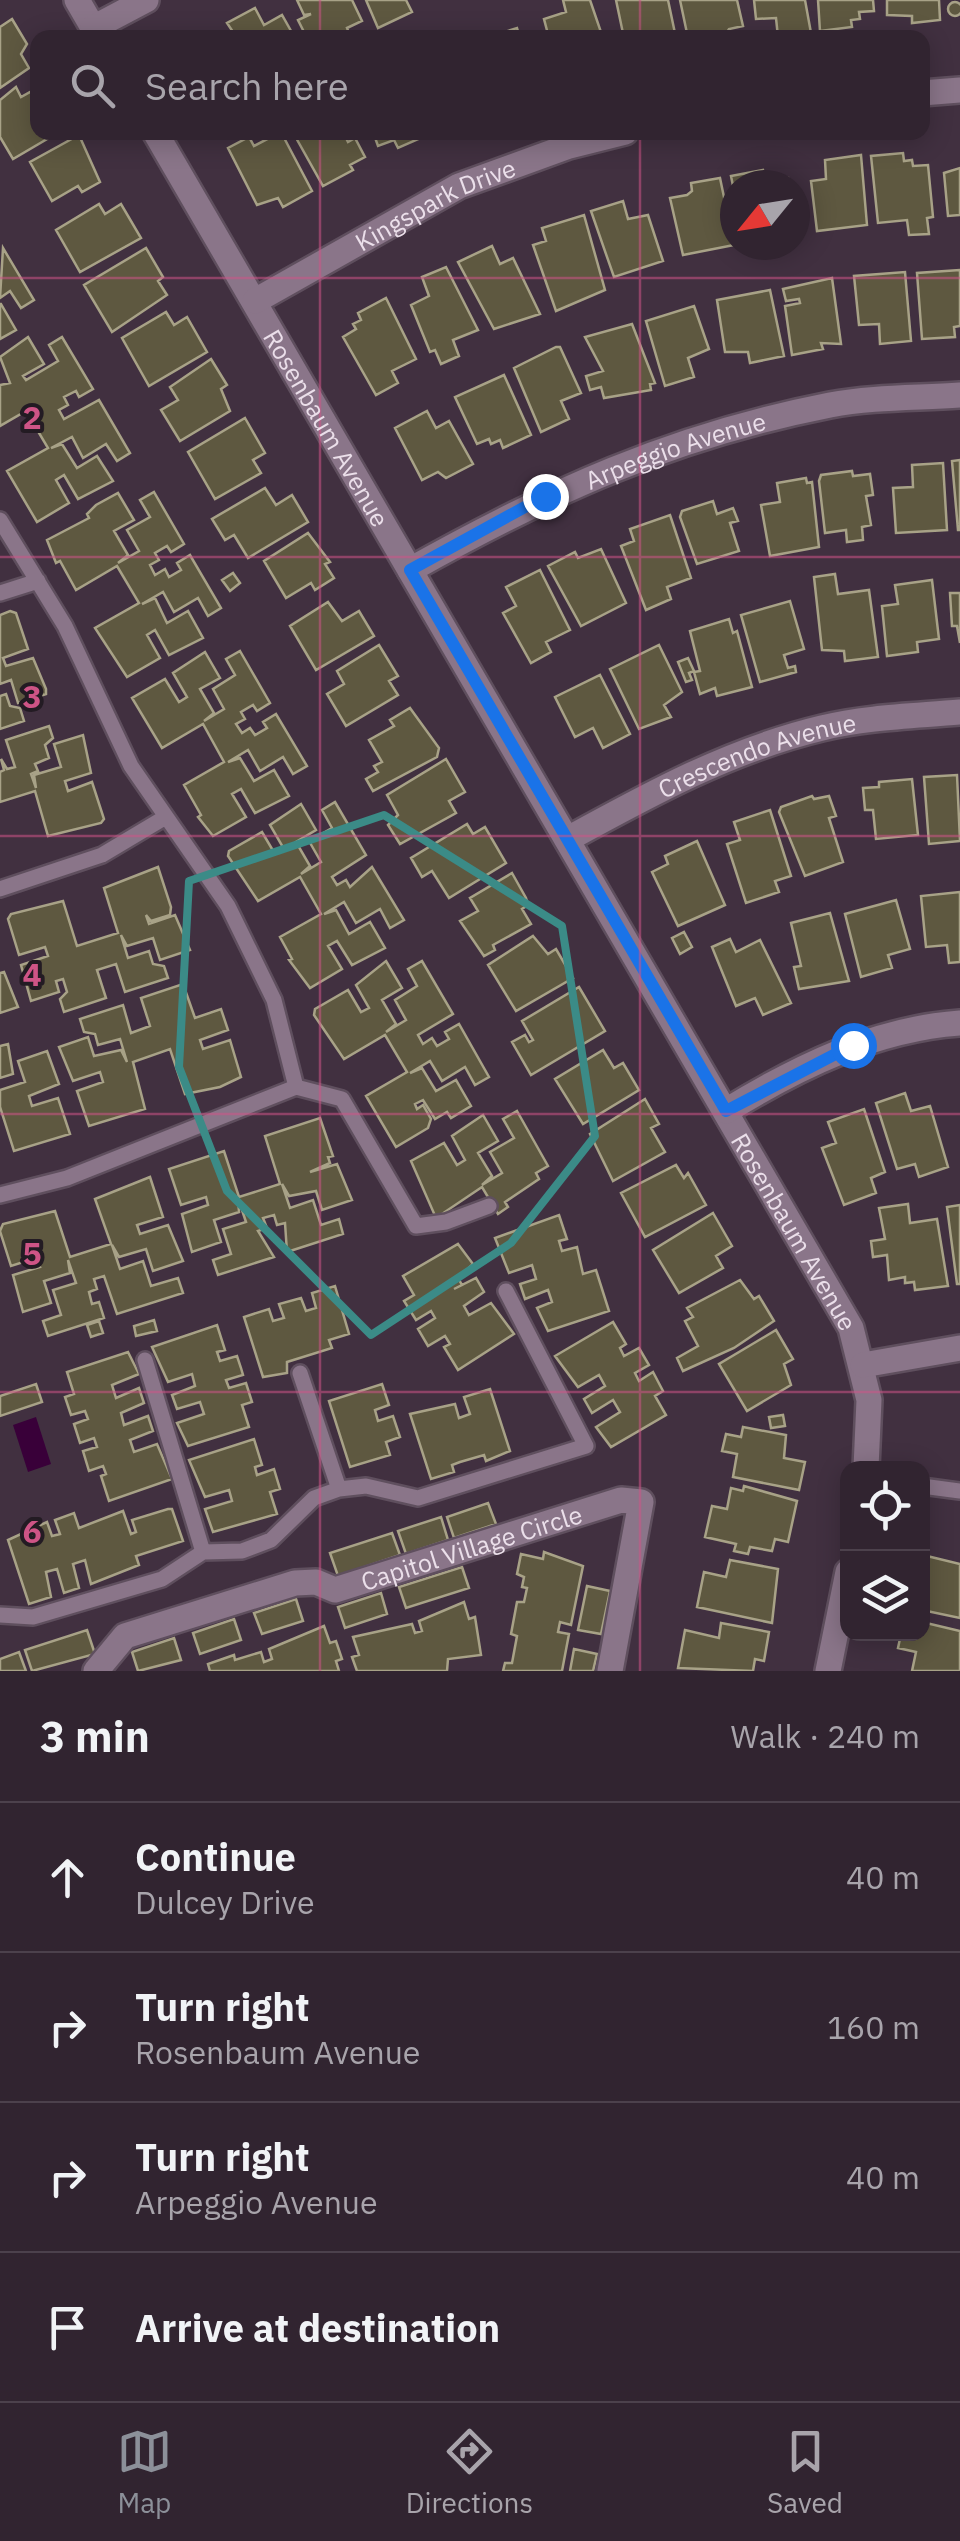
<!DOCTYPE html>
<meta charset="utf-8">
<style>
body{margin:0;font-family:"IBM Plex Sans",sans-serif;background:#3d303c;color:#f1f3f6}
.controls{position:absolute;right:30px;bottom:30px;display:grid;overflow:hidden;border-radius:20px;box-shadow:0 5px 25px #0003}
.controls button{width:90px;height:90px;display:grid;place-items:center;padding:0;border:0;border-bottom:2px solid #4c414c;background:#312430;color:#f1f3f6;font:50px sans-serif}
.compass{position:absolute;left:720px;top:170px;width:90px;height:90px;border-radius:50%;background:#312430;box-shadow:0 5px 25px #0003;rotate:240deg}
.stop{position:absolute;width:30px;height:30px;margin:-22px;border:8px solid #1a73e8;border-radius:50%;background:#fff}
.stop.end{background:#1a73e8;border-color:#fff;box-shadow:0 2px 10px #0008}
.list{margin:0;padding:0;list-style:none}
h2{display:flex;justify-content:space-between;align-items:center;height:130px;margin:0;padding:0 40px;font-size:42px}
h2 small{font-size:32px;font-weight:400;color:#a8a4ab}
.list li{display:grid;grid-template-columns:65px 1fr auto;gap:30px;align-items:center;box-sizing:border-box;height:150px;padding:0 40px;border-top:2px solid #4c414c}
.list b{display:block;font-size:38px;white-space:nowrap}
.list p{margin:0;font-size:32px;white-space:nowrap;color:#a8a4ab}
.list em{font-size:32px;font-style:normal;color:#a8a4ab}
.icon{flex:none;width:55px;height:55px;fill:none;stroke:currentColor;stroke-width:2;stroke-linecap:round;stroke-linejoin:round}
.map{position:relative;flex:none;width:960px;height:1671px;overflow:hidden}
.search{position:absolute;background:#312430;box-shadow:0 5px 25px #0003;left:30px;right:30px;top:30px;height:110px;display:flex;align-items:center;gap:25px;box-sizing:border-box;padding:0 35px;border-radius:20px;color:#a8a4ab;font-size:38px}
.sheet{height:730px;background:#312430}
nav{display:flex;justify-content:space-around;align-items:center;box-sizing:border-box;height:140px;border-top:2px solid #4c414c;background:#312430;font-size:28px;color:#a8a4ab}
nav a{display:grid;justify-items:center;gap:5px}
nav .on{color:#8c9099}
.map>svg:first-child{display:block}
.water{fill:#390039}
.building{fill:#5e5840;stroke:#a8a287;stroke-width:2.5}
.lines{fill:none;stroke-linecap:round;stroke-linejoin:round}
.service-casing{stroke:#5f4f5e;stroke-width:20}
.minor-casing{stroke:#5f4f5e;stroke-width:30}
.service{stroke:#8a7589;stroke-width:15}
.minor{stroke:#8a7589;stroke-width:25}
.route{stroke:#1a73e8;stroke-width:12}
.marked{fill:none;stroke:#3b8b87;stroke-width:8;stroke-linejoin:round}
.grid{fill:none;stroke:#ce5486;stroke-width:2.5;stroke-opacity:0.55}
.labels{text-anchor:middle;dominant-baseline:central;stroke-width:8;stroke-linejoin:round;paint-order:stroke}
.street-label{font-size:25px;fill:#ebdfea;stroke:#231b23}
.grid-label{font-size:32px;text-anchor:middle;font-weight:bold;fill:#ce5486;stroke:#231b23;stroke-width:8;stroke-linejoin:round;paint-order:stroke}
</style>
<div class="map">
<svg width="960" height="1671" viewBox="0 0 960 1671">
<rect width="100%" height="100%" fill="#413040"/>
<path class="water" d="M36 1417 51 1464 28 1472 13 1425Z"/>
<path class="building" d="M297 0H352L362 21 347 28 351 38 320 34 307 38 298 20 311 14 304 15Z
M366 0H406L412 12 378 28Z
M563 0H590L603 38H549L544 19 566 12Z
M616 0H668L676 38H624Z
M680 0H737L743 26 729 29 723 38H688Z
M754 0H805L811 33 778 37 776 18 756 19Z
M818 0H873L874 11 859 12 860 19 851 20 852 27 820 31Z
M887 0H939L940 20 912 23V16L887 15Z
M948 9a7 7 0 1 1 14 0a7 7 0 1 1-14 0Z
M255 8 264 25 282 15 295 38H237L227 23Z
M12 19 27 44 21 54 29 68 0 88V27Z
M517 28 520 38H486Z
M16 87 21 97 32 91 38 100V132H59L13 159 0 137V100Z
M281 132 312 191 283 207 278 198 257 205 228 148 249 137 254 146Z
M302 132H343L348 142 355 138 365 157 350 165 353 170 323 186 295 136Z
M373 132H429L430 134 398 148 394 140 378 146Z
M79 135 100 182 82 192 78 186 52 201 30 162Z
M903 153 904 161 912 160 913 166 928 165 933 217 927 218 929 234 909 235 907 220 878 223 871 156Z
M861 155 867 225 817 231 811 181 826 179 825 160Z
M960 168V215L948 216 944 173Z
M763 170 765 179 788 178V185H735V196L731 176Z
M720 178 734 245 683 255 670 198 687 195 692 191 691 183Z
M623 201 628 219 648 215 663 261 614 277 591 211Z
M99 204 105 214 121 204 141 238 80 272 56 230Z
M584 215 605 290 556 311 533 245 546 241 542 228Z
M492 246 500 264 513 258 540 314 494 329 458 262Z
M3 248 34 300 21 308 10 291 0 298Z
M146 248 163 277 158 281 167 295 112 332 84 285Z
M446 267 478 330 453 340 459 356 441 364 435 350 430 352 411 305 429 296 422 277Z
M960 270V326L954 327 955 337 922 339 917 273Z
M905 272 911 341 880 344 879 324 859 325 854 276Z
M832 278 841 344 821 343 823 349 792 355 785 306 800 303 799 299 786 301 783 289Z
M770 290 784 356 750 363 748 352H725L717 300Z
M386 298 416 359 392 371 398 383 376 395 343 337 356 329 353 324 361 320 358 313Z
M1 304 16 330 0 339V304Z
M694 306 709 349 688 358 694 377 665 386 646 321Z
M166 312 174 325 187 317 207 352 149 386 122 338Z
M632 324 655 383 650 384 651 390 604 398 601 387 590 390 586 376 603 371 585 337Z
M28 337 44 364 23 376 26 380 58 361 49 345 62 337 93 389 79 397 76 391 64 397 68 405 59 410 64 419 99 400 130 453 117 461 106 444 83 458 72 437 51 448 62 444 77 468 97 456 113 481 78 499 64 475 56 480 69 503 37 522 7 471 48 448 26 411 0 426V385L10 383 0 357Z
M556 347H560L581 393 561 401 569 419 541 432 514 368Z
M211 359 227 385 221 389 230 411 180 441 161 410 178 400 170 387Z
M504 375 531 435 503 448 500 440 491 444 489 439 477 444 455 397Z
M427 411 436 428 449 421 473 464 446 478 438 472 422 480 395 428Z
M245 418 265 453 253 460 261 473 215 499 188 452Z
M960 460V530H958L952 461Z
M943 463 947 530 896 533 893 488 913 487 912 465Z
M852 471 853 476 870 474 873 495 866 496 871 525 862 527 863 540 847 542 846 530 825 533 819 481 821 475Z
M806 478 807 483 812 482 819 547 770 556 761 505 780 502 777 483Z
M265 488 276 505 292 495 308 522 248 558 234 535 225 540 212 519Z
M154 492 184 544 171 552 167 546 155 553 159 560 150 565 155 575 165 569 169 577 181 570 177 563 190 555 221 608 208 616 198 598 174 612 163 592 142 604 155 598 167 623 188 611 203 638 169 655 155 630 147 635 160 658 127 677 95 628 139 603 117 566 76 590 60 561 56 563 47 540 89 518 87 514 96 505 118 493 134 520 114 531 128 555 118 563 139 551 127 530 150 517 140 500Z
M713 501 717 514 733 508 738 521 730 523 739 551 697 564 680 517 682 511Z
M670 515 691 578 667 587 671 599 646 610 621 546 634 541 630 529Z
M308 533 330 562 325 564 334 578 315 590 311 583 286 598 264 561Z
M601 549 626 603 581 626 548 566 575 552 578 558Z
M540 570 570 630 546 642 551 652 531 663 503 613 516 606 506 587Z
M233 573 240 583 230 591 222 580Z
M835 574 838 594 869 590 878 657 845 661 844 651 822 650 814 577Z
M932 580 939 639 917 642 918 652 887 656 882 606 898 604 895 585Z
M950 593H960V643L957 626H952Z
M790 601 804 649 784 655 788 668 795 666 796 672 760 682 741 615Z
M328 602 342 621 359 611 374 636 316 670 290 626Z
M10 611 16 613 28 649 3 658 6 666 33 658 46 689V694L18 703 11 680 0 684V615Z
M729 619 733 633 737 631 752 687 717 696 715 688 700 694 694 672 700 671 690 631Z
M379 645 398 676 389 681 398 695 346 726 327 694 344 684 337 671Z
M659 645 682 692 664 705 671 717 639 729 610 669Z
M240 651 270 703 257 711 253 705 241 712 245 719 236 724 242 733 250 728 255 735 267 728 263 722 276 714 307 766 293 774 283 757 260 771 248 750 228 762 240 758 254 781 274 770 289 796 255 813 241 789 232 794 246 817 213 836 198 817 201 815 184 785 224 762 203 724 162 748 132 698 165 679 179 702 187 697 173 673 205 652 220 678 200 689 214 713 204 721 224 709 213 689 235 675 226 659Z
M688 658 694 671 689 673 692 680 686 682 678 662Z
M600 675 630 734 603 748 593 728 575 737 555 697Z
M6 694 10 706 20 708 24 721 0 729V696Z
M410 708 439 748 437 757 373 791 366 779 378 772 374 766 382 762 369 740 394 726 390 720Z
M49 726 53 738 45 745 49 758 35 764 38 771 31 774 36 788 34 775 61 767 54 744 83 735 91 773 65 781 68 791 92 782 104 819 101 823 48 836 35 791 0 802V772L4 770 1 759 7 769 15 767 6 740Z
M446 759 465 792 449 801 456 813 400 844 388 825 398 815 387 795Z
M957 775 960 841 929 844 924 777Z
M912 779 918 835 876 839 873 810H865L863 788 879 787V782Z
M812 796 814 799 829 796 836 816 829 818 843 862 805 876 779 812 781 807Z
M335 802 366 855 332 877 337 885 346 880 350 887 372 867 404 920 390 928 380 909 356 923 344 902 324 914 336 910 349 934 370 922 385 948 352 965 337 941 328 946 342 969 310 988 289 960 292 959 280 937 321 914 300 877 258 901 228 856 229 851 262 832 275 854 284 849 270 825 301 804 316 830 296 842 310 866 301 874 321 862 309 841 332 828 322 810Z
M770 810 791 876 775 881 779 892 746 903 727 844 740 840 734 822Z
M467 824 473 834 485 827 506 863 449 898 432 871 422 877 411 858Z
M697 841 725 905 678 926 652 872 668 864 665 856Z
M158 867 171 907 170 915 151 921 146 915 149 924 175 915 190 950 160 960 153 938 127 946 121 935 128 958 149 951 153 964 164 966 168 978 125 992 116 964 97 970 106 998 64 1012 60 999 67 992 63 979 56 981 59 992 31 1001 21 965 48 956 45 947 19 955 8 919 11 914 63 901 77 946 118 933 104 888Z
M512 873 526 898 528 905 522 909 531 924 493 945 495 950 484 956 460 921 478 911 470 898Z
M960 892V962L949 963 947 945 926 947 921 896Z
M896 900 910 949 888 955 892 968 861 977 845 914Z
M830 913 849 981 799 989 794 967 801 966 791 923Z
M684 932 692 947 680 954 672 938Z
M533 936 548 954 556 949 573 978 516 1011 488 965Z
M730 939 736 952 760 940 791 1003 763 1015 755 998 736 1006 712 947Z
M386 961 402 988 382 1000 396 1024 386 1032 406 1020 395 1000 417 986 408 969 422 961 453 1014 418 1035 423 1044 432 1038 437 1046 449 1039 445 1032 459 1024 489 1077 475 1085 465 1067 442 1081 430 1061 410 1073 422 1068 436 1091 456 1080 471 1106 451 1118 447 1112 435 1119 423 1100 415 1104 417 1109 423 1105 431 1119 428 1128 396 1147 366 1096 407 1072 385 1035 344 1059 314 1015 315 1009 348 990 361 1012 369 1008 356 985Z
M4 972 18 1007 0 1013V973Z
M183 984 195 1018 221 1009 228 1030 200 1040 203 1049 230 1040 241 1077 220 1087 185 1094 170 1049 133 1062 145 1109 89 1126 77 1091 103 1082 100 1072 73 1081 59 1047 88 1037 94 1056 121 1050 127 1062 120 1039 98 1045 95 1034 84 1032 80 1019 123 1005 131 1033 150 1026 141 998Z
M579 987 605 1031 531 1075 512 1042 525 1035 529 1042 533 1040 522 1021Z
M8 1044 13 1074 0 1078V1046Z
M603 1050 614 1068 623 1063 639 1090 583 1124 555 1079Z
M47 1051 59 1084 29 1096 32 1106 58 1098 70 1134 14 1151 0 1107V1090L25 1082 18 1061Z
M905 1093 911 1111 930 1106 948 1167 919 1177 915 1164 897 1169 876 1103Z
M645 1099 659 1124 651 1128 665 1152 613 1181 590 1134Z
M864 1109 885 1172 871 1178 876 1193 844 1205 822 1148 836 1143 828 1122Z
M517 1111 548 1166 536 1173 539 1179 505 1202 508 1207 498 1214 482 1187 436 1218 411 1161 444 1143 457 1165 465 1160 452 1136 483 1115 498 1141 478 1153 492 1176 482 1185 502 1173 490 1152 514 1138 503 1119Z
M320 1118 333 1156 328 1157 330 1163 310 1172 337 1164 352 1200 322 1210 316 1191 289 1196 282 1184 290 1208 313 1200 321 1225 339 1219 343 1234 287 1252 285 1223 277 1225 274 1215 263 1218 267 1228 258 1231 274 1257 218 1275 213 1260 231 1254 223 1229 246 1222 238 1198 239 1212 214 1220 221 1242 192 1252 182 1214 208 1205 206 1197 181 1205 169 1169 224 1151 239 1197 280 1184 265 1136Z
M676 1165 684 1178 688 1173 706 1205 645 1237 621 1193Z
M150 1177 163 1217 137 1225 140 1234 168 1225 183 1261 153 1271 146 1249 119 1257 112 1245 120 1269 143 1261 151 1286 178 1278 183 1293 117 1314 104 1276 94 1279 97 1289 89 1292 92 1304 99 1302 104 1318 48 1336 43 1321 61 1315 53 1290 76 1283 68 1260 70 1273 44 1281 51 1303 23 1312 13 1275 40 1267 36 1258 11 1266 0 1231 3 1224 55 1211 70 1257 111 1244 95 1199Z
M908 1204 910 1223 937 1219 948 1286 915 1290 914 1282 905 1283V1277L889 1280 887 1255 873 1257 871 1241 885 1239 879 1208Z
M960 1205V1284H957L947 1207Z
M713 1213 732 1246 716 1256 723 1268 679 1293 653 1250Z
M559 1215 567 1239 559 1241 562 1251 577 1247 583 1274 596 1270 609 1311 548 1331 537 1308 552 1302 548 1290 525 1299 520 1284 536 1279 532 1265 509 1273 495 1238Z
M458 1244 473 1264 458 1278 462 1285 454 1289 476 1278 484 1292 464 1306 469 1315 491 1303 514 1334 458 1370 444 1347 450 1344 445 1336 428 1346 418 1329 435 1318 431 1311 416 1320 404 1301 414 1295 403 1276Z
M740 1280 754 1299 759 1296 774 1321 734 1348 683 1371 677 1358 698 1346 685 1321 693 1317 687 1308Z
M335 1286 349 1334 329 1340 332 1348 287 1362V1373L263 1377 244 1317 269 1309 273 1321 284 1318 279 1304 301 1298 306 1311 316 1308 312 1293Z
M154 1320 157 1331 136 1336 134 1326Z
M99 1321 103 1333 91 1337 87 1325Z
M613 1322 626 1344 620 1348 624 1356 639 1348 649 1365 635 1373 639 1381 653 1372 663 1391 655 1396 666 1415 611 1447 596 1427 620 1412 613 1400 592 1413 584 1399 605 1386 599 1375 578 1387 555 1356Z
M217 1325 225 1350 217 1352 220 1361 237 1356 241 1368 243 1375 226 1380 229 1388 246 1383 252 1402 242 1405 249 1427 188 1446 177 1423 204 1414 200 1402 177 1409 172 1395 195 1386 192 1374 168 1382 152 1347Z
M776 1330 793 1359 784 1364 791 1385 747 1411 719 1364Z
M128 1352 139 1374 112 1385 116 1398 139 1388 144 1403 121 1413 124 1425 148 1416 153 1431 130 1440 134 1452 157 1444 172 1479 109 1501 101 1476 106 1474 103 1466 89 1471 83 1451 97 1447 94 1438 80 1443 74 1424 88 1419 85 1411 71 1415 65 1397 74 1394 67 1372Z
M36 1384 42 1402 0 1416V1396Z
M382 1384 389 1405 375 1410 378 1421 393 1416 400 1437 386 1442 390 1455 350 1467 329 1401Z
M490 1389 510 1451 486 1461 484 1455 460 1462 452 1465 454 1472 431 1479 410 1414 455 1404 459 1418 470 1414 464 1397Z
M783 1415 785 1426 771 1428 769 1417Z
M743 1427 786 1435 784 1458 805 1462 799 1490 733 1477 737 1454 722 1451 726 1434 741 1437Z
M254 1439 262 1465 255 1467 257 1475 274 1469 280 1489 270 1492 277 1514 213 1532 205 1509 232 1501 229 1490 205 1497 189 1460Z
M744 1486 797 1501 788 1542 775 1539 772 1551 750 1547 748 1554 734 1551 736 1544 705 1537 712 1506 727 1509 731 1488 743 1491Z
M488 1503 496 1524 454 1538 447 1517Z
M168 1509H172L183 1541 136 1556 139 1565 91 1584 85 1560 73 1564 79 1588 64 1593 57 1569 46 1572 51 1597 29 1604 8 1540 47 1522 52 1536 60 1534 55 1520 74 1513 79 1528 123 1511 131 1534 136 1532 132 1520Z
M441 1517 448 1540 406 1554 398 1531Z
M392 1533 400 1555 338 1576 330 1553Z
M544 1552 583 1566 571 1625 560 1622 558 1632 569 1634 562 1671H503L505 1663H512L517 1636 511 1634 517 1602H524L527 1588 522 1587 524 1577 517 1574 521 1554 543 1559Z
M927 1556 960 1564V1618L922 1610Z
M730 1560 778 1569 772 1623 697 1607 704 1572 726 1577Z
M462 1567 469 1588 406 1608 399 1587Z
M587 1586 610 1591 601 1634 578 1630Z
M381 1593 387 1614 345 1628 338 1607Z
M296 1599 303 1621 262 1634 254 1613Z
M464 1602 469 1619 475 1617 481 1655 448 1659 447 1671H357L352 1657 359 1655 353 1637 412 1624 415 1633 422 1631 419 1621Z
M234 1619 241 1640 200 1654 193 1633Z
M922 1622 960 1631V1671H912L916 1652 898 1648 901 1634H922Z
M721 1623 769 1632 764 1661 755 1659 753 1671 678 1668 685 1630 719 1638Z
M324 1626 330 1643 336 1641 342 1659 336 1661 339 1671H210L208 1664 234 1655 235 1660 261 1652 264 1662 272 1659 269 1649Z
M87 1630 95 1654 32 1671 25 1650Z
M174 1638 181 1660 138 1671 132 1652Z
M574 1649 597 1654 593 1671H570Z
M19 1652 26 1671H0V1659Z"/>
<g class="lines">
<g class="service-casing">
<path id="service" d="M0 520 65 626 131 766 228 906 274 1000 296 1087
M0 593 38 581
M0 889 102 855 164 818
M296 1087 342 1099 416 1226 446 1222 489 1206
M0 1195 67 1178 296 1087
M145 1360 203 1552
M300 1373 339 1489
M922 1486 960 1491
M0 1615 33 1617 162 1579 203 1552 242 1551 271 1540 314 1498 339 1489 366 1486 418 1498 586 1446 506 1291"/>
</g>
<g class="minor-casing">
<g id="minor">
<path d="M77 0 99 38"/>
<path d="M93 28 146 0"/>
<path d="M922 93 960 90"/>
<path id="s1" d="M155 132 851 1328 869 1400 866 1468"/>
<path id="s2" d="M255 301 459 186 569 146 625 132"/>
<path id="s3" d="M410 570C549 492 672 436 830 405 872 397 917 398 960 395"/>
<path id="s4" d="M568 839C650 794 730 750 822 728 866 717 915 716 960 712"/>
<path d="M726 1111C798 1067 875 1029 960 1023"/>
<path d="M863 1365 960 1348"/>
<path id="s5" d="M96 1671 125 1636 295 1583 316 1582 335 1590 621 1500 641 1502 610 1671"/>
<path d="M828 1671 848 1572"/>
</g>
</g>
<use href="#service" class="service"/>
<use href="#minor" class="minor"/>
</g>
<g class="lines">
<path class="route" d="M545 496 410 570 726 1111 853 1045"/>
</g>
<path class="marked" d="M384 815 562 926 595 1136 511 1243 371 1335 227 1191 179 1067 189 881Z"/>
<path class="grid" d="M320 0V38M640 0V38M320 132V1671M640 132V1671M0 278H960M0 557H960M0 836H960M0 1114H960M0 1392H960"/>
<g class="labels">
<g class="street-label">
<text stroke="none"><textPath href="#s2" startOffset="205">Kingspark Drive</textPath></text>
<text stroke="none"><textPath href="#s1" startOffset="342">Rosenbaum Avenue</textPath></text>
<text stroke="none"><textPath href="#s3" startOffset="292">Arpeggio Avenue</textPath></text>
<text stroke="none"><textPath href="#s4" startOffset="208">Crescendo Avenue</textPath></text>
<text stroke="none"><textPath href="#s1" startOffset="1272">Rosenbaum Avenue</textPath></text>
<text stroke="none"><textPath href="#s5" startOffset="408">Capitol Village Circle</textPath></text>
</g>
</g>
<g class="grid-label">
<text x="32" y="429">2</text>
<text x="32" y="708">3</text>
<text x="32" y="986">4</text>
<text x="32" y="1265">5</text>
<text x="32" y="1543">6</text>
</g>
</svg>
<div class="controls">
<button><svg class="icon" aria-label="locate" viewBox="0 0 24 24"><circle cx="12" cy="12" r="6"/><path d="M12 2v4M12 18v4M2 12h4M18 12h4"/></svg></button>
<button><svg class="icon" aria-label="layers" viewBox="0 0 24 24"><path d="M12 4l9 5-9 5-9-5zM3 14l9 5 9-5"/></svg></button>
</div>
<svg class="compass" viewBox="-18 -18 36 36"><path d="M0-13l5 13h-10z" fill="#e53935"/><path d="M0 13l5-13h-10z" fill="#a8a4ab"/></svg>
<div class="stop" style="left:853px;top:1045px"></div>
<div class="stop end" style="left:545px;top:496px"></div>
<div class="search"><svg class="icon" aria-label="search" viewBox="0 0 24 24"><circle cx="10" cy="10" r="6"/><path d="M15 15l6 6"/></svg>Search here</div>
</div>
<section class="sheet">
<h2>3 min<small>Walk · 240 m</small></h2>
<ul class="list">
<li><svg class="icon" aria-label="ahead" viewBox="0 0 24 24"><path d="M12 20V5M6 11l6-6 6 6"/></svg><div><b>Continue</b><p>Dulcey Drive</p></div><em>40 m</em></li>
<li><svg class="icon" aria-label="right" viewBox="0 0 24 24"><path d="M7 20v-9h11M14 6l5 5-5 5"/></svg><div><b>Turn right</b><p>Rosenbaum Avenue</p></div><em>160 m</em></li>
<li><svg class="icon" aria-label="right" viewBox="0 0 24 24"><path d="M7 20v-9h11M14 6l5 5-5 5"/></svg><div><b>Turn right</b><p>Arpeggio Avenue</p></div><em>40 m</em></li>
<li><svg class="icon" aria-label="arrive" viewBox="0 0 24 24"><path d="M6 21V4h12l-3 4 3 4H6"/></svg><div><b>Arrive at destination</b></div></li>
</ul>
</section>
<nav>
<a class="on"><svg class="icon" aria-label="map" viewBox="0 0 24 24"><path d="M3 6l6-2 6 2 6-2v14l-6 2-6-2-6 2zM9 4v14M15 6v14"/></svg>Map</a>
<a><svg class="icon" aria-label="directions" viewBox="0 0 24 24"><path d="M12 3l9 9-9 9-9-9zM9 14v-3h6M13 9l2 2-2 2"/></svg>Directions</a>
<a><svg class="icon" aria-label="saved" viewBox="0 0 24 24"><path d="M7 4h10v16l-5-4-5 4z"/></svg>Saved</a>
</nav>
